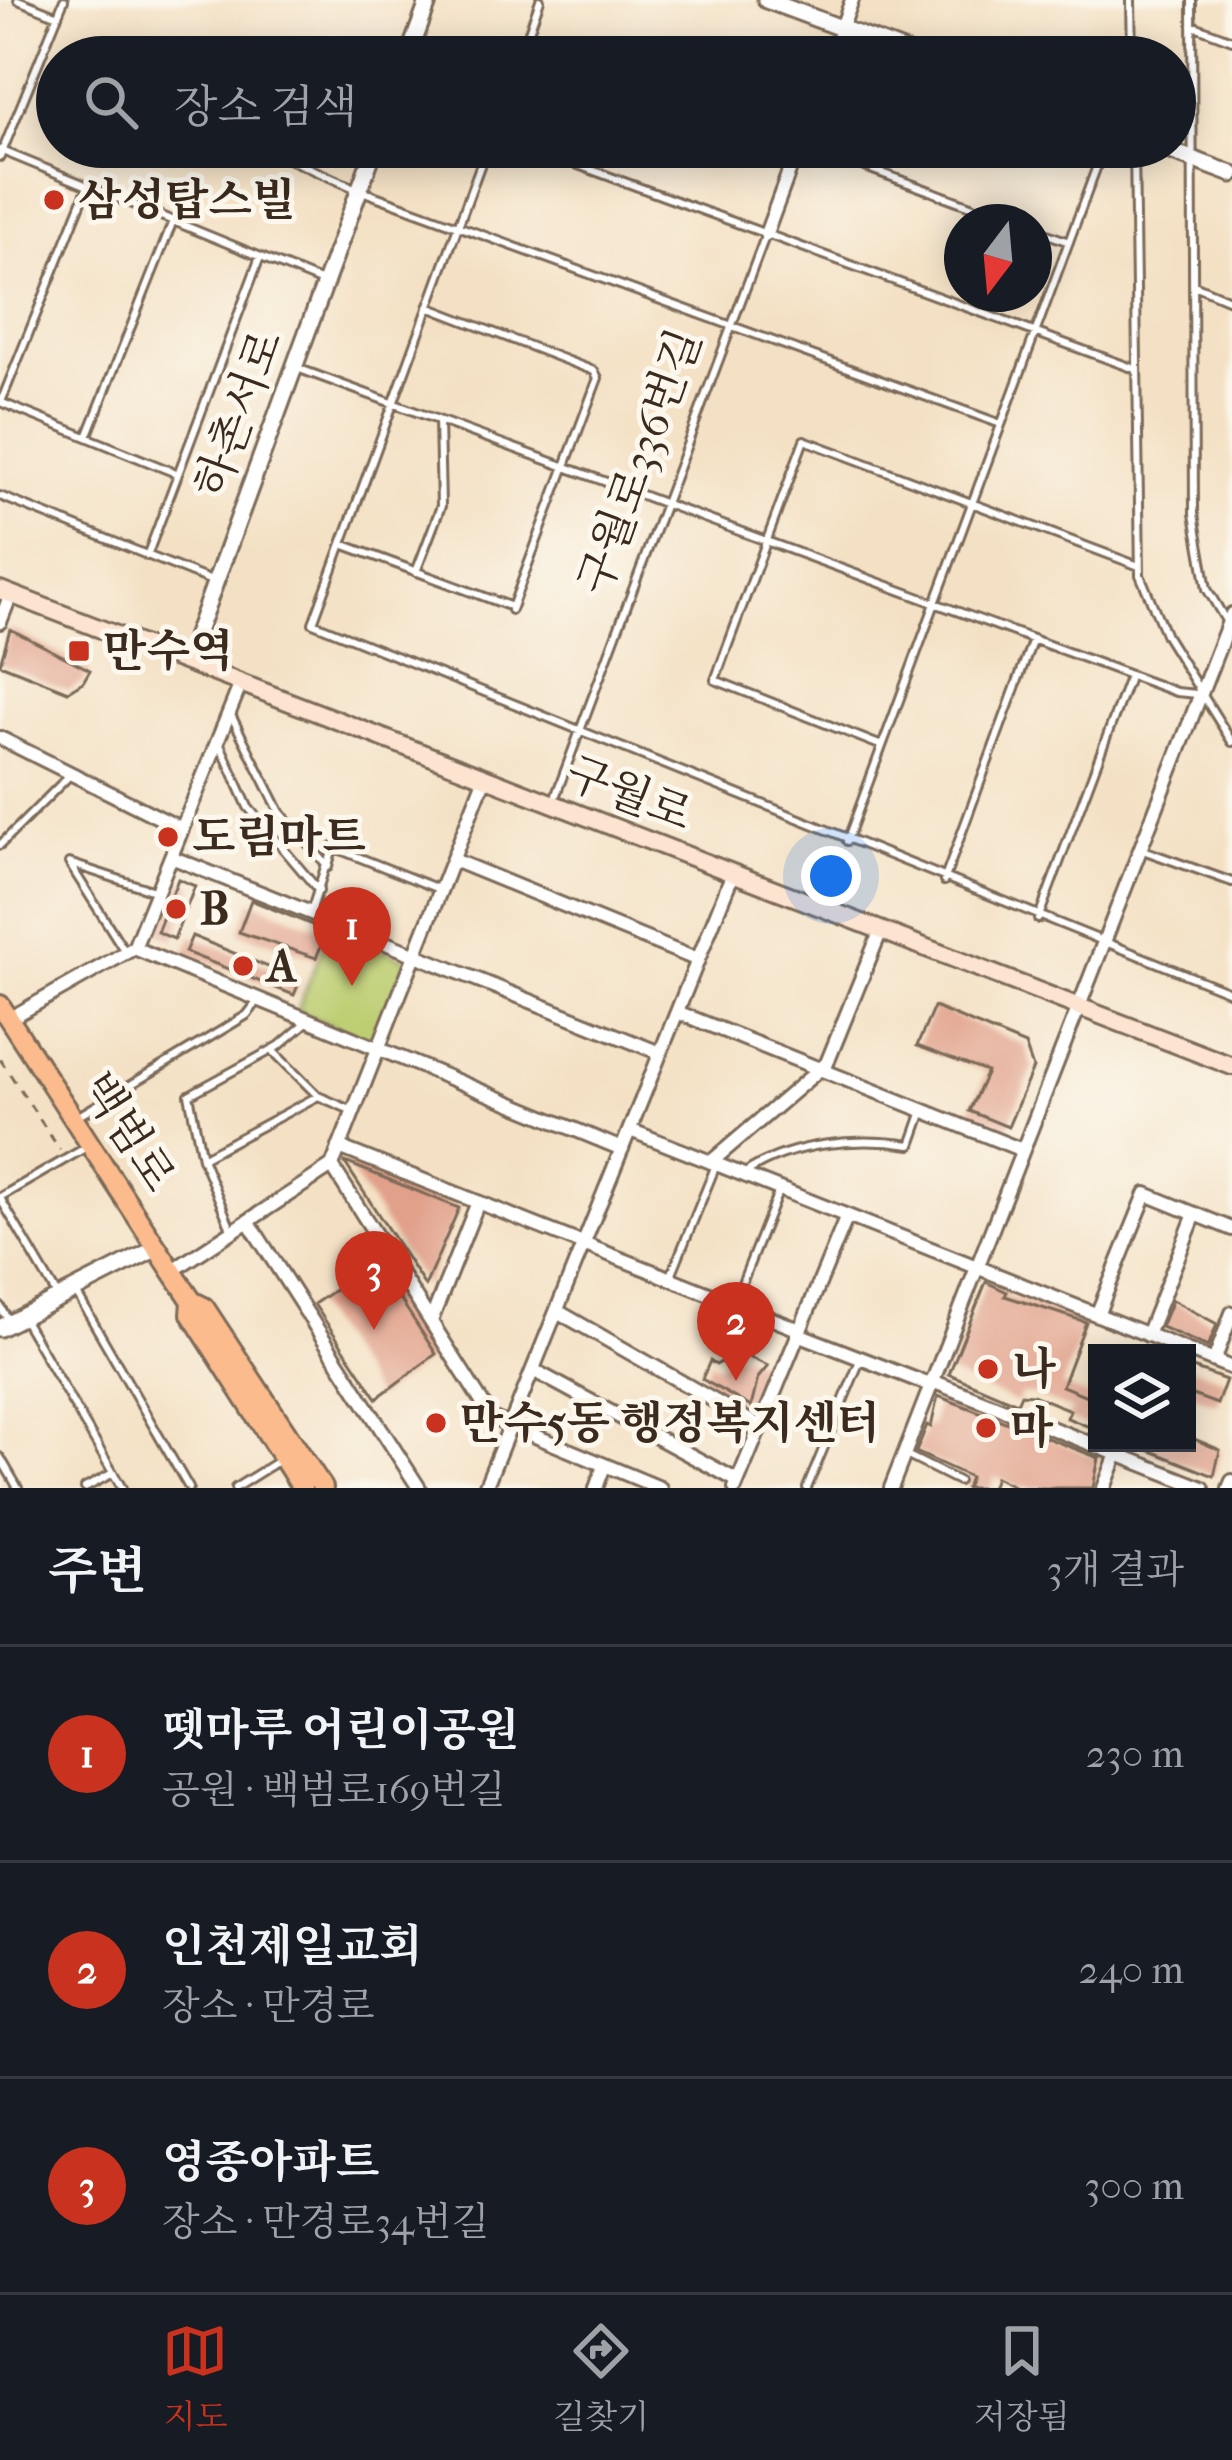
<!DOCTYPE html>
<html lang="ko">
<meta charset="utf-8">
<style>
body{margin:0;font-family:"IM FELL French Canon","Noto Serif KR",serif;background:#20242c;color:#f1f3f6}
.controls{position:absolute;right:36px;bottom:36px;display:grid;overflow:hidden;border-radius:0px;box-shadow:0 6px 30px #0003}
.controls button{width:108px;height:108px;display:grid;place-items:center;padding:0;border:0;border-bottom:3px solid #363941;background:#171b24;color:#f1f3f6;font:60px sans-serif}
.compass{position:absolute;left:944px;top:204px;width:108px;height:108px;border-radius:50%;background:#171b24;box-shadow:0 6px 30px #0003;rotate:196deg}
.you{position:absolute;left:831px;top:876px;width:42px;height:42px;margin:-30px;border:9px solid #fff;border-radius:50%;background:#1a73e8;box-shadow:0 0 0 18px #1a73e833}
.badge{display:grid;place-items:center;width:78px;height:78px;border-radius:50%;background:#c8321e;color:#fff;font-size:39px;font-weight:700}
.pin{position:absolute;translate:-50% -99px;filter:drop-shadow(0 3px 6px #0008)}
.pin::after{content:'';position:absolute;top:63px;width:42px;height:36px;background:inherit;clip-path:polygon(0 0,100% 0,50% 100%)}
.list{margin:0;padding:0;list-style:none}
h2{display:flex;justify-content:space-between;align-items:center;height:156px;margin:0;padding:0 48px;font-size:51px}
h2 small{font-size:39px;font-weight:400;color:#9ea1a6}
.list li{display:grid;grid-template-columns:78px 1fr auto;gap:36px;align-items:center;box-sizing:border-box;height:216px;padding:0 48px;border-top:3px solid #363941}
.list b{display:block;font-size:45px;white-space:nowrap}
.list p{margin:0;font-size:39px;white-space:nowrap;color:#9ea1a6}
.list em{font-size:39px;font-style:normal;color:#9ea1a6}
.icon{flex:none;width:66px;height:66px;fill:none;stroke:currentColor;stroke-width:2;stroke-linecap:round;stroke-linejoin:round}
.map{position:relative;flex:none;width:1232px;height:1488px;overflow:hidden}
.search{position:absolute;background:#171b24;box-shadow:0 6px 30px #0003;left:36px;right:36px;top:36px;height:132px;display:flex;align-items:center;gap:30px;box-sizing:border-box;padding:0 42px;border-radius:66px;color:#9ea1a6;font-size:45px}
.sheet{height:804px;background:#171b24}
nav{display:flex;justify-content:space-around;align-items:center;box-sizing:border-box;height:168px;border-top:3px solid #363941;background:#171b24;font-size:33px;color:#9ea1a6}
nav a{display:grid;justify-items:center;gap:6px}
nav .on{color:#c8321e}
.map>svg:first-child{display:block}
.green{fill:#bccd70;stroke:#7c7c47;stroke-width:3}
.building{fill:#e1a08a}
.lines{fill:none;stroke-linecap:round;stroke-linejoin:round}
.service-casing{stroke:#7c6a58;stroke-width:12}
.minor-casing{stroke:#7c6a58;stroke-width:18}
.tertiary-casing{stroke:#7c6a58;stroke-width:21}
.secondary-casing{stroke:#7c6a58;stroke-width:22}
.primary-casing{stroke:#7c6a58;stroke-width:24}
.path{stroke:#7c6a58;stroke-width:3;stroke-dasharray:9 9;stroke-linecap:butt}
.service{stroke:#fff;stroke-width:6}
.minor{stroke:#fff;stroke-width:12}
.tertiary{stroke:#fff;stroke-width:15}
.secondary{stroke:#fde4d1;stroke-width:16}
.primary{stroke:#fbbb8d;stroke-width:18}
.poi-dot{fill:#c8321e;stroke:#fbf7ec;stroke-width:4.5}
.labels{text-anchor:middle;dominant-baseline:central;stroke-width:10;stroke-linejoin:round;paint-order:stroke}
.poi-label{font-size:45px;font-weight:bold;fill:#3b2a1e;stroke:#fbf7ec;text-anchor:start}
.street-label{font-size:45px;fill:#3b2a1e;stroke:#fbf7ec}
</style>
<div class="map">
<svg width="1232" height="1488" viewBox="0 0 1232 1488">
<rect width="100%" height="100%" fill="#fbf7ec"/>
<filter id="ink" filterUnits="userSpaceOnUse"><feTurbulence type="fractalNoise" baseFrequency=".00833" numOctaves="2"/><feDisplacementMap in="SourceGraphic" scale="24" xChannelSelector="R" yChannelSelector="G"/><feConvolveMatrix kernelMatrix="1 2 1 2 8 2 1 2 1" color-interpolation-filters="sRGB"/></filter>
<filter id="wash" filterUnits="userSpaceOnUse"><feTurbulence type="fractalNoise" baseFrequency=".004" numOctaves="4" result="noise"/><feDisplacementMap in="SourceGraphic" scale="48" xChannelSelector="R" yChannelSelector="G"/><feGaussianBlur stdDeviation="2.7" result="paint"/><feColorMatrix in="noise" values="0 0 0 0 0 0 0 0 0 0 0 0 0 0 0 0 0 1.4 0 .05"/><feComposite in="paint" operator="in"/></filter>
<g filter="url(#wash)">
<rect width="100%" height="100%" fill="#f4e1c5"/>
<path class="green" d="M331 927 408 960 371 1043 297 1011Z"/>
<g id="blocks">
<path class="building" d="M10 629 90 670 83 682 68 691 0 664Z
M178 879 195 886 174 939 157 932Z
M251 900 327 931 316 958 239 932Z
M192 936 300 980 294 995 185 952Z
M934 1007 1025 1045 1033 1068 1008 1127 969 1111 987 1072 917 1046Z
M345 1162 459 1208 425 1286 345 1163Z
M376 1262 436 1354 377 1398 314 1304Z
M986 1282 1007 1292 1005 1296 1086 1322 1062 1386 1097 1400V1430L1067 1418 1070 1410 1033 1395 1021 1394 1017 1403 949 1374Z
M1172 1300 1217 1324 1208 1347 1161 1327Z
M738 1352 768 1366 758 1378 751 1407 702 1379 710 1361 716 1365Z
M1187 1366 1226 1380 1217 1404 1187 1393Z
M938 1396 1099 1458 1093 1488H1018L995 1477 991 1488H966L970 1477 916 1452 927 1425 931 1427Z
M1187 1436 1220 1450 1214 1476 1133 1444 1187 1443Z"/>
</g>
</g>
<g filter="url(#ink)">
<use href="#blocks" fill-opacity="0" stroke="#7c6a58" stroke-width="3"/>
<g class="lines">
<g class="service-casing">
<path id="service" d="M18 0 58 16
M1131 0 1132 57
M1192 0 1194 514 1207 589 1232 631
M1192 25 1232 40
M526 42 567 57
M520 57 540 0
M487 147 313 623 1232 993
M529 147 1135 369
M811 147 1014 222
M1134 147 1140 575 1166 636 1232 742
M0 150 322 282
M277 154 359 190 1001 424
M0 157 64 0
M1034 229 1069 242
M1194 285 1232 301
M428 307 594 371 598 378 511 610
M297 368 1176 692 1197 694
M0 402 178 474
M1 402 88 186
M87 437 173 221
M0 496 214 582
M342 544 512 607
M147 556 260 257
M416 572 441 506 439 421
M231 715 280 812 326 864 312 909
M219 742 248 807 319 891
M882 746 715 680 804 440 1139 566
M554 800 766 234
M847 841 1104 147
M0 845 69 776
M1140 849 1232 882
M328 867 333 847 441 890
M944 881 1033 639
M1038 919 1130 675
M124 950 69 863 157 892
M272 1050 318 1096
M77 1117 247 1015 257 1002
M202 1158 318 1096 353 1111
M745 1173C791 1142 858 1137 911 1145L923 1111
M0 1197 85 1148
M0 1198 57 1295
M232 1231 202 1158 189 1095 279 1046 307 1022
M670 1278 716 1165
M77 1294 189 1488
M734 1303 779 1190
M0 1306 8 1320
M24 1320 122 1488
M904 1454 958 1481
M0 1457 18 1488
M85 1488 113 1473
M235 1488 278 1461
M807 1488 861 1358"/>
</g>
<g class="minor-casing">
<path id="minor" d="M831 57 852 0
M766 234 798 147
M0 622 11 594
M0 738 182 829
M171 857 660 1053
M453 860 698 960
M134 948 622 1149
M677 1012 1022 1150
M9 1019 134 948 241 683
M630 1130 1232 1368
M339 1147 800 1330
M711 1162 827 1063 881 930
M332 1166 492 1418 660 1488
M248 1221 419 1488
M172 1271 332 1166 485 777
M557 1311 760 1427
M1097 1315 1146 1194 1232 1229
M431 1321 478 1202
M798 1334 930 1385
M1147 1335 1195 1214
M1214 1361 1232 1313
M533 1370 738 1481
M932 1381 1203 1488
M485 1488 733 873
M596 1488 604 1466
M735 1488 847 1216
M891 1488 1232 614
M1104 1488 1117 1454
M1229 1488 1232 1481"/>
</g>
<g class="tertiary-casing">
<path id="tertiary" d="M766 0 919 57
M408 57 429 0
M1160 147 1232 174
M186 662 375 147
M0 1328 157 1248"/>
</g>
<g class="secondary-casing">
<path id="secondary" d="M0 590 1232 1066"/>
</g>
<g class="primary-casing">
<path id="primary" d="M0 1005 172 1271 192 1301 204 1307 323 1488
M192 1301 191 1314 302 1488"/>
</g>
<path class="path" d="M0 1059 60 1150"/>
<use href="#service" class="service"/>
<use href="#minor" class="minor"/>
<use href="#tertiary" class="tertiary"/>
<use href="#secondary" class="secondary"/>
<use href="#primary" class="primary"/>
</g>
</g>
<g class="poi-dot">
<circle cx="54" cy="200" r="12"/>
<rect x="67" y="639" width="24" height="24" rx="6"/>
<circle cx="168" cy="837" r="12"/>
<circle cx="176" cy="909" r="12"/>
<circle cx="243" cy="966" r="12"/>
<circle cx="988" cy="1369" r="12"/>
<circle cx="436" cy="1423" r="12"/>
<circle cx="986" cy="1428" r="12"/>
</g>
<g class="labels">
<g class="poi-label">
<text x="78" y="200">삼성탑스빌</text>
<text x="103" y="651">만수역</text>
<text x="192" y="837">도림마트</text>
<text x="200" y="909">B</text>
<text x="267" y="966">A</text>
<text x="1012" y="1369">나</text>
<text x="460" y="1423">만수5동 행정복지센터</text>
<text x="1010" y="1428">마</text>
</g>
<g class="street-label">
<text transform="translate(239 414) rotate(-70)">하촌서로</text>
<text transform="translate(640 462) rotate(-70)">구월로336번길</text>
<text transform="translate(629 794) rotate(21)">구월로</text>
<text transform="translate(128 1132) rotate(57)">백범로</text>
</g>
</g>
</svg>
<div class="controls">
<button><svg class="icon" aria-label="layers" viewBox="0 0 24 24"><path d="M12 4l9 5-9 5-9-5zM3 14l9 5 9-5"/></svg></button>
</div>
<svg class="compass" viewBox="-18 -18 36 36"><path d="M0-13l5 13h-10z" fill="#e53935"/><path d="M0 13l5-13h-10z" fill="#9ea1a6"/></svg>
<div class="you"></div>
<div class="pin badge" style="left:352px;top:986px">1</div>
<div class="pin badge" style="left:736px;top:1381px">2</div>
<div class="pin badge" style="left:374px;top:1330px">3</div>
<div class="search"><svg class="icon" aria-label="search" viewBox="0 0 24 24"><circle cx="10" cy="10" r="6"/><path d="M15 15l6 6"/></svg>장소 검색</div>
</div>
<section class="sheet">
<h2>주변<small>3개 결과</small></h2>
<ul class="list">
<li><span class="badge">1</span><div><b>뗏마루 어린이공원</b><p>공원 · 백범로169번길</p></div><em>230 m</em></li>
<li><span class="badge">2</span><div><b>인천제일교회</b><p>장소 · 만경로</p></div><em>240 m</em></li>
<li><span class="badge">3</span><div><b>영종아파트</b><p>장소 · 만경로34번길</p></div><em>300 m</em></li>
</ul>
</section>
<nav>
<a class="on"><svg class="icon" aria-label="map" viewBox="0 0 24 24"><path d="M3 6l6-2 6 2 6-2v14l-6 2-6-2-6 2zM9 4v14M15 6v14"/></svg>지도</a>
<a><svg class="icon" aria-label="directions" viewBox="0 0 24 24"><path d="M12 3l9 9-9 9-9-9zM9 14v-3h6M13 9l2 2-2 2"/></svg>길찾기</a>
<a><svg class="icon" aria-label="saved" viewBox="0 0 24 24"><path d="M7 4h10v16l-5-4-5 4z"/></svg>저장됨</a>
</nav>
